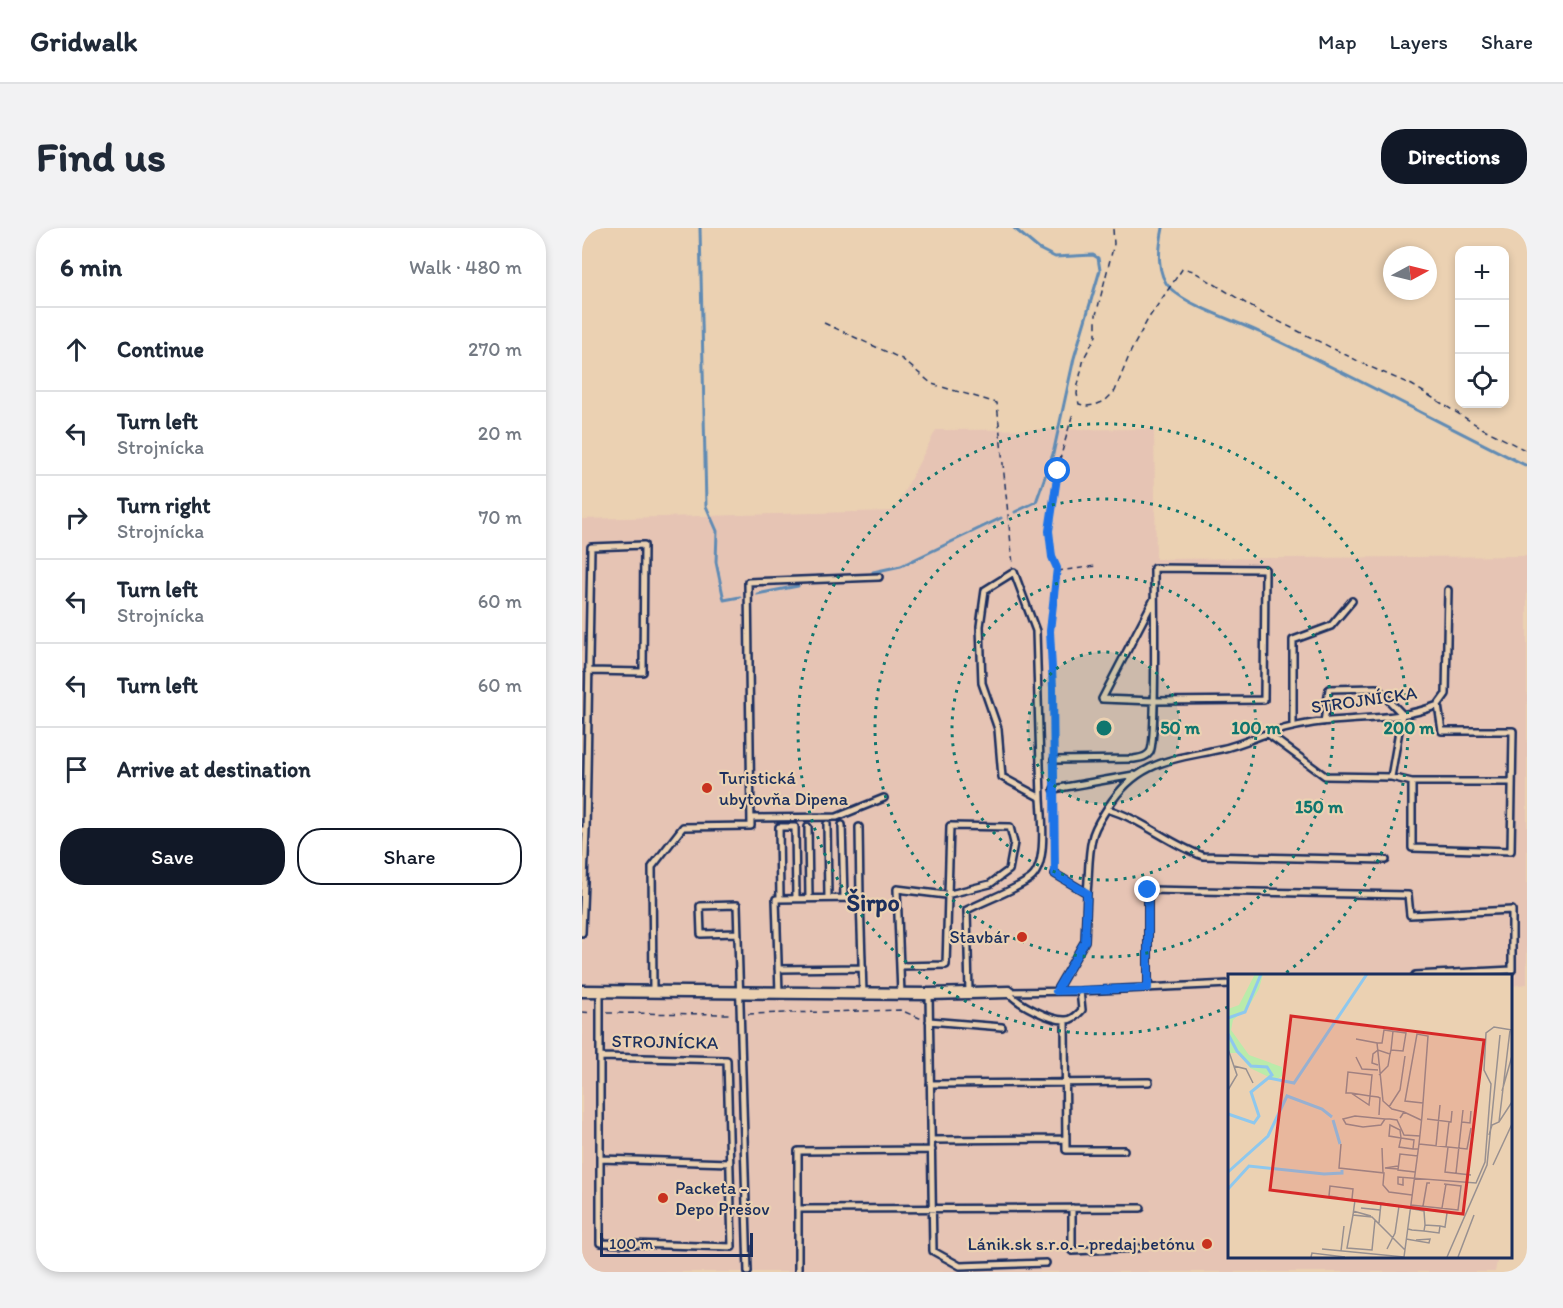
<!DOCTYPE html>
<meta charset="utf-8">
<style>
body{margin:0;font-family:Itim,sans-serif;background:#f2f2f3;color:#1f2937}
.controls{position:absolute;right:18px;top:18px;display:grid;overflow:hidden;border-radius:12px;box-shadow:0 3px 9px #0003}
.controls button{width:54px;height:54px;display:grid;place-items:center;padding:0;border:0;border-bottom:2px solid #e0e1e3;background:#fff;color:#1f2937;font:30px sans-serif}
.compass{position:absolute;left:801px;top:18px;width:54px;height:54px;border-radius:50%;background:#fff;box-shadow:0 3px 9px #0003;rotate:83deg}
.scale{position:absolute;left:18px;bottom:15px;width:153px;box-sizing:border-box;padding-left:6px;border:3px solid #1b2f5e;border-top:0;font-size:16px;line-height:21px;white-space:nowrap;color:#1b2f5e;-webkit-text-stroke:4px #ebd1b2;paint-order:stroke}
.stop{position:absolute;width:18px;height:18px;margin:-14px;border:4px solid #1a73e8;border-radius:50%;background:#fff}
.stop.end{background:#1a73e8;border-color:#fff;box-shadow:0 2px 6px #0008}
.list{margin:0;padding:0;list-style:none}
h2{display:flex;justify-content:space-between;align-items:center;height:78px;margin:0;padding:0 24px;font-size:26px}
h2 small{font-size:20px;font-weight:400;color:#747a83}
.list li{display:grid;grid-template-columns:39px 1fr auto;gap:18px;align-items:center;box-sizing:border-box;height:84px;padding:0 24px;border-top:2px solid #e0e1e3}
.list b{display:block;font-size:22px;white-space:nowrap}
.list p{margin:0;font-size:20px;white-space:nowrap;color:#747a83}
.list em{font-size:20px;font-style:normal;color:#747a83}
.actions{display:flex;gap:12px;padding:18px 24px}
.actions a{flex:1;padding:14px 0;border:2px solid #111827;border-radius:24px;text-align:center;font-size:21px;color:#111827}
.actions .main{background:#111827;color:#fff}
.icon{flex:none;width:33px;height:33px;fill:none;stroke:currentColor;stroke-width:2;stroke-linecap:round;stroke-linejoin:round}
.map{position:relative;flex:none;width:945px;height:1044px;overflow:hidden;border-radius:24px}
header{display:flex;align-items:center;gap:36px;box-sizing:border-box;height:84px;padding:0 30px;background:#fff;border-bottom:2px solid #e0e1e3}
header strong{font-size:28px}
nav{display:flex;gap:33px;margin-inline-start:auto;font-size:21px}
.intro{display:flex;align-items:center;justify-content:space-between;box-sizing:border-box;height:144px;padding:0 36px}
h1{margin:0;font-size:42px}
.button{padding:15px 27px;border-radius:24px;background:#111827;color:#fff;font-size:21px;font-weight:700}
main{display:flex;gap:36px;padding:0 36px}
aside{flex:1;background:#fff;border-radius:24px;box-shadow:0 3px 9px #0003}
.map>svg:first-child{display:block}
.built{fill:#e6c4b4}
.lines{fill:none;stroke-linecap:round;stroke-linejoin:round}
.stream{stroke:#608bb4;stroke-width:3}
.service-casing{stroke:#1b2f5e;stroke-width:10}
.minor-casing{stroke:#1b2f5e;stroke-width:15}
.path{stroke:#1b2f5e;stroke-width:1.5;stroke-dasharray:6 4.5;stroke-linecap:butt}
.service{stroke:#ebd1b2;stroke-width:5}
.minor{stroke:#ebd1b2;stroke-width:10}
.route{stroke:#1a73e8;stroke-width:8}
.ring{fill:none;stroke:#0f766e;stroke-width:3;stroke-dasharray:3 6}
.poi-dot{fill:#c8321e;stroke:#ebd1b2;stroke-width:2}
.labels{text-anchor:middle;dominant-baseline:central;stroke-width:4.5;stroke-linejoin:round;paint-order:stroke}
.street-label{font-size:18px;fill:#1b2f5e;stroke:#ebd1b2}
.poi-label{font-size:18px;fill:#1b2f5e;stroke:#ebd1b2;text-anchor:start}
.district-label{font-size:24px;font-weight:bold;fill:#1b2f5e;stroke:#ebd1b2}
.inset-river{fill:none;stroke:#8ec8ee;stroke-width:3}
.inset-road{fill:none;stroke:#989090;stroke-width:1.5}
.view{fill:#d62828;fill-opacity:0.15;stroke:#d62828;stroke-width:3}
.inset-edge{fill:none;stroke:#1b2f5e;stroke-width:3}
.centre{fill:#0f766e;stroke:#ebd1b2;stroke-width:3}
.ring-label{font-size:18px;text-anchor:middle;font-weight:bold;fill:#0f766e;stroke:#ebd1b2;stroke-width:4.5;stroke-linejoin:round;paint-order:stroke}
</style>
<header>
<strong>Gridwalk</strong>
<nav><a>Map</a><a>Layers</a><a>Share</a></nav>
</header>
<div class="intro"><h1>Find us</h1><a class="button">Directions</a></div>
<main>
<aside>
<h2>6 min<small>Walk · 480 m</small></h2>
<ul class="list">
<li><svg class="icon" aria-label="ahead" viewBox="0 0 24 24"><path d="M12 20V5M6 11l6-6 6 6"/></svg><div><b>Continue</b></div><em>270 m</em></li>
<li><svg class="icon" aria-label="left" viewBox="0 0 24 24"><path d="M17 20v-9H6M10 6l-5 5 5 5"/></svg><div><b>Turn left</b><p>Strojnícka</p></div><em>20 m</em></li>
<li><svg class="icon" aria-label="right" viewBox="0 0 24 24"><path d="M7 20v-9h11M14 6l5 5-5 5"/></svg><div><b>Turn right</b><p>Strojnícka</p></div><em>70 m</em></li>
<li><svg class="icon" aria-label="left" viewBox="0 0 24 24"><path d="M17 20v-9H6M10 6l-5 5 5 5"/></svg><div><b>Turn left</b><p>Strojnícka</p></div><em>60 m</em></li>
<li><svg class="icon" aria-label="left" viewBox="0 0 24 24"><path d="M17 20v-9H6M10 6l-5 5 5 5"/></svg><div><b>Turn left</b></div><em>60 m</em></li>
<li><svg class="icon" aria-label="arrive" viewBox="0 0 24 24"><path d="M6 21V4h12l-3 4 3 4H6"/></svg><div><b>Arrive at destination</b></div></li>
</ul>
<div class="actions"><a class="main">Save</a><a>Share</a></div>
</aside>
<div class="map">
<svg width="945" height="1044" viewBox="0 0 945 1044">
<rect width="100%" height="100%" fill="#ebd1b2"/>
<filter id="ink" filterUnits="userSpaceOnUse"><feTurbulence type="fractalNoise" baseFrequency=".0167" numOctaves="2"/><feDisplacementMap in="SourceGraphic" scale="12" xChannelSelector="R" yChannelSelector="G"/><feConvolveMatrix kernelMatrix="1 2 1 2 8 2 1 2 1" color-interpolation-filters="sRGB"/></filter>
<g filter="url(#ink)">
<path class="built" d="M572 201 574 331 945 328V756L929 758 928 747H648V1028H916L913 1044H0V291L312 283 354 202Z"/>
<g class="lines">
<path class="stream" d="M118 0 124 278 135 303 134 334 142 372 158 369
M432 0 457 21 473 29 511 27 516 30 518 42 492 130 471 226 454 274 433 284
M581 0C577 19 573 46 589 61 608 79 654 93 679 105 769 147 856 194 945 238
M291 344 319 338 419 290
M175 366 216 358"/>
<g class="service-casing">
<path id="service" d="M711 499V412L749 398 770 373
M686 506 743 548 809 549 820 486 795 460 747 461 742 494
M472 532 552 531C557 530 564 530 568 524 575 514 572 364 572 340L683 341 682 472 572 473 520 471 572 371
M809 549 830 554V620L929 623 931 503H860L856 477
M830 554H930
M472 561 552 547
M525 581C560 591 587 616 621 628L804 632
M169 590 255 589 302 570
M245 596 246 670
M260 597 262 670
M226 599 227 670
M277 599 278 670
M0 602H4L0 705
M4 602 9 319 62 317 61 444 6 443
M473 646 505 665 503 713 474 763
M505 665C507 647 506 628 510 611 512 599 520 589 526 579 556 532 590 532 639 521 653 518 665 513 678 508 695 502 713 498 731 495 773 489 817 493 856 477L864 466 866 362
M198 671 197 599H213L214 670
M155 705 119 706 118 678 155 677 166 1044
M318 738 364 737 368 598 428 599 432 615 427 642 408 656 364 667 315 661 319 766
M196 741 281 740
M566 760V662L826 667 828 687 930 682V742L833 747
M71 763 70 639 101 599 169 598 166 354 297 349
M427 764 498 763 648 756
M197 765 194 671 278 670 281 765
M387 765 385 682C402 673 433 662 448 651 466 638 460 590 459 570L454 403 432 344 403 362 398 398 400 455 416 501 420 549 459 570
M427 765C436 776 469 793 484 792 491 792 495 787 500 782L498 763
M347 766 351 1023 378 1038 464 1035
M347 793 420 799
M483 793 484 922H542
M18 829 145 832 150 1019 18 1015C18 931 18 847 18 763
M348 856 567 854
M350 912 484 911
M18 931 148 935
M490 980V1023L556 1020
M216 981 559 980
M216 1044V923L350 922"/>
</g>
<g class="minor-casing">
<path id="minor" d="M0 763 347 766 427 764"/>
</g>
<path class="path" d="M531 1 532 16 514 87V108L502 130 496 157 495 166 497 176 505 178 513 177 523 173 533 163 549 123 566 91 601 40 611 43 678 84 786 138 830 157 898 199 945 223
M242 95 320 131 350 156 415 175 431 337
M475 343 515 338
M472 525 468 403 475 340 470 329 467 303 478 231 491 185
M472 539V552
M473 569V639
M0 784 11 785
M25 785 149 786
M166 786 318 782 340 791"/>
<use href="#service" class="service"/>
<use href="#minor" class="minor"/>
</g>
</g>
<g class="lines" filter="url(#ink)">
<path class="route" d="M476 243 467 303 470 329 475 340 468 403 471 460 473 646 505 665 503 713 474 763 566 760V662"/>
</g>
<circle cx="522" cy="500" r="76" fill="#0f766e" fill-opacity=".12"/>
<g class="ring">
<circle cx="522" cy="500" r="76"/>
<circle cx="522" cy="500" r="152"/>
<circle cx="522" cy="500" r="229"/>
<path d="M646 779A305 305 0 1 1 701 747"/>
</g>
<g class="poi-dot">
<circle cx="125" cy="560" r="6"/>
<circle cx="440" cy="709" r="6"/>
<circle cx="81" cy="970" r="6"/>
<circle cx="625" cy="1016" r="6"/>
</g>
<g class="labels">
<g class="street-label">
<text transform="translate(782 472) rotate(-8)">STROJNÍCKA</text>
<text transform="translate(83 814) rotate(1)">STROJNÍCKA</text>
</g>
<g class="poi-label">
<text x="137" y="550">Turistická<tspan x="137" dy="21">ubytovňa Dipena</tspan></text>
<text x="428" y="709" text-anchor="end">Stavbár</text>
<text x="93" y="960">Packeta -<tspan x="93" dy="21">Depo Prešov</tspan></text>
<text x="613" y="1016" text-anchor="end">Lánik.sk s.r.o. - predaj betónu</text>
</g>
<g class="district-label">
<text x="291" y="674">Širpo</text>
</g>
</g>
<g transform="translate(646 746)">
<rect width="284" height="284" fill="#ebd1b2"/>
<path d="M27 0H35L31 15 21 32 5 46 3 56 21 81 54 93V102L47 106 22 94 10 79H0V35L11 31Z" fill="#baebaa"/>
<path class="inset-river" d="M0 44 17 38 33 0M0 60 9 77 23 92 39 93 44 101 23 118 31 142 26 149 0 140M41 104 66 109 139 0M105 146 112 170M0 198 40 162 59 122 94 135 104 143M0 215 21 192 96 200 114 199V196"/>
<path class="inset-road" d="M128 65 149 69 155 127 164 135 176 138M149 69H154L156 56 178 59 175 77 163 76 162 80M0 75 9 101 0 116M163 76 165 57M128 83 134 95 150 96M150 91 144 89 145 80 150 76 162 80 160 92 151 101M6 92 18 95 25 109M274 117 284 82M123 119 141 131 142 122 144 101 120 98 118 119H123L142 122 150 123 152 124 151 141M161 133 172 116 177 82M172 144 176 138 193 146M157 145 153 151 135 153 118 150 115 145 127 142 157 145H162L169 146 176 161 192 162M199 145 223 148 224 137M234 148 242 149 243 137M271 148 282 56M261 161 264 151 271 148 284 128M113 170 111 194 156 199 155 211 161 218 184 221M191 170 239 175 243 154M208 172 212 131M218 173 221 148M220 173 217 198 243 201M154 174 155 199M185 175 186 166 173 164 161 162 162 151 172 156 173 164 171 173 185 175H190M265 191 284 150M170 195 157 194 170 192M187 198 170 196 172 180 190 182M228 199 235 136M175 204V211L170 210V203L248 209 257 188 263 110 256 96 258 59 266 53 284 56M124 225 125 215 102 212 101 222 125 226 153 229M127 226 125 241 144 243 177 276M183 231 230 236 233 212 216 210M195 232 199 209H202M133 234 152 236M214 234 218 210M125 237 143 242M125 241 119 274 144 276 147 246M151 249 153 229 196 237 197 251M212 252 217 253 219 239M180 255 184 256 196 257 211 259 212 252 197 251 196 257M178 265 201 269 202 265 188 266M94 275 176 283 191 170 194 142 200 62 189 60 177 127 195 129M159 275 167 259 171 232M113 277 116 252M83 283 84 279 117 283M219 283 259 191 272 61M230 283 246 241"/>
<path class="view" d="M63 42 256 66 235 240 42 216Z"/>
<rect width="284" height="284" class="inset-edge"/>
</g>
<circle cx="522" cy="500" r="9" class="centre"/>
<g class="ring-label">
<text x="598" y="506">50 m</text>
<text x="674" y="506">100 m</text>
<text x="827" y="506">200 m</text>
<text x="737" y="585">150 m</text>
</g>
</svg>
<div class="controls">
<button>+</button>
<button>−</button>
<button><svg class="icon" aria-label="locate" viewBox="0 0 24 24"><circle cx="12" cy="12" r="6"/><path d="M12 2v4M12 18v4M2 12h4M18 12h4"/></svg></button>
</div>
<svg class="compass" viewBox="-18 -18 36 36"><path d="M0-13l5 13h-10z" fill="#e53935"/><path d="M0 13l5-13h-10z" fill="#747a83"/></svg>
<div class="scale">100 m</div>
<div class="stop" style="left:476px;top:243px"></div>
<div class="stop end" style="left:566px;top:662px"></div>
</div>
</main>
